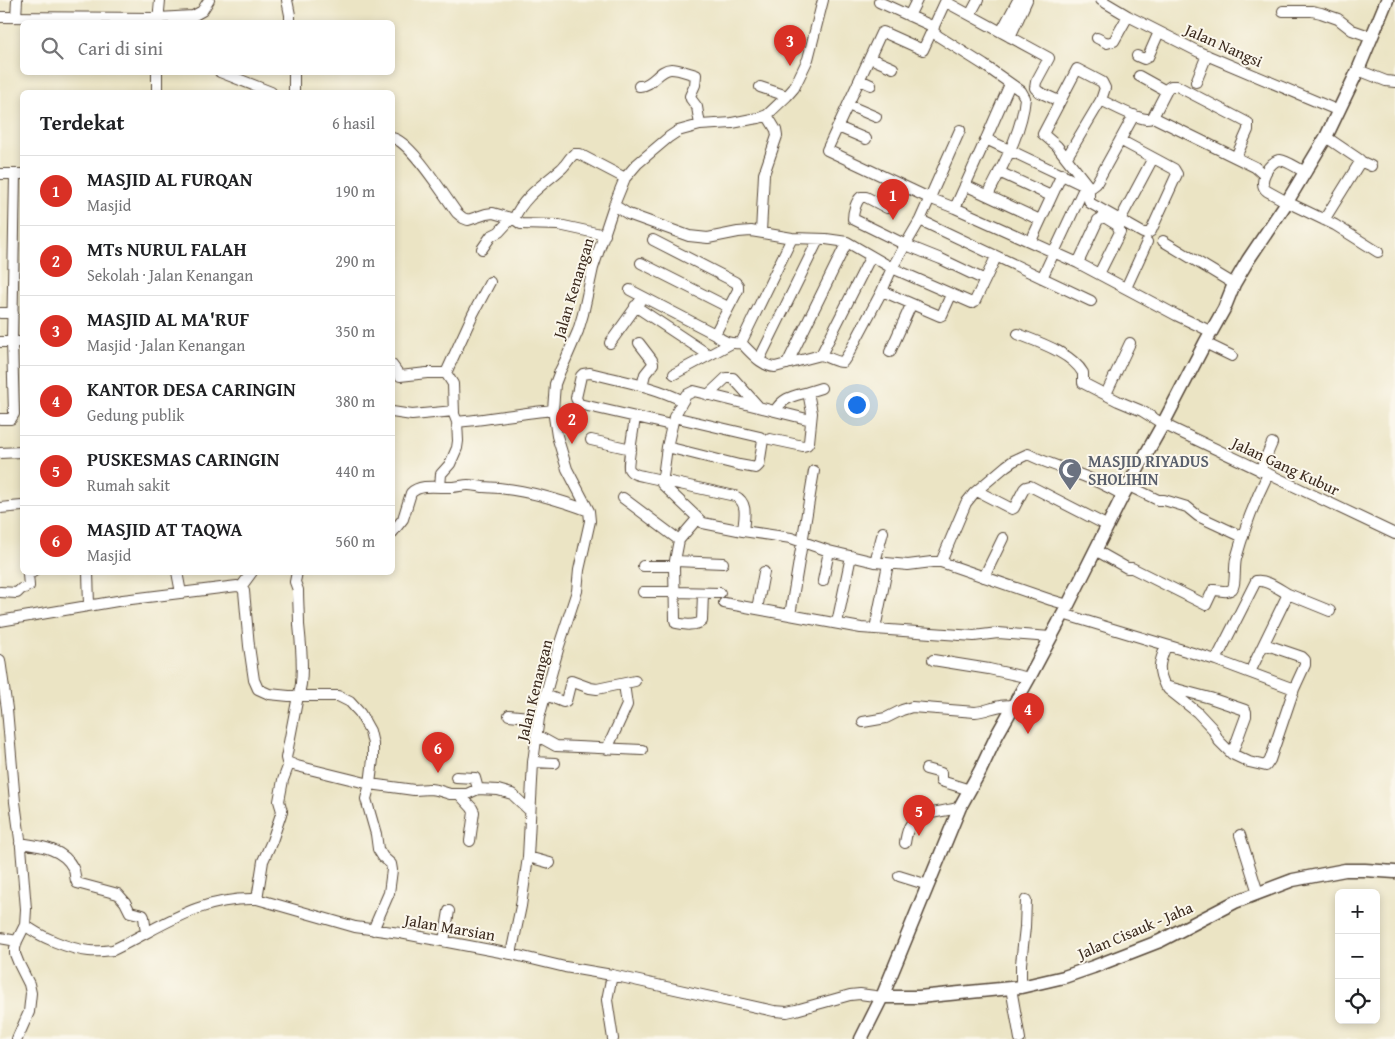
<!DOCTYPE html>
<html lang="id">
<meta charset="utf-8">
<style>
body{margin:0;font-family:"Gentium Book Plus",serif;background:#f6f6f6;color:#202124}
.controls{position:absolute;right:15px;bottom:15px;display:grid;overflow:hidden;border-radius:8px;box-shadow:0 2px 8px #0003}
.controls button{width:45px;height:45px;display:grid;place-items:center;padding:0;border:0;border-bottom:1px solid #e0e0e0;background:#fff;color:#202124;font:25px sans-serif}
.you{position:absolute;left:856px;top:404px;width:18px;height:18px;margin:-12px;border:4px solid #fff;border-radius:50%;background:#1a73e8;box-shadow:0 0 0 8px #1a73e833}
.badge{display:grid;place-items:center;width:32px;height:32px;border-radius:50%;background:#d93025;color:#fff;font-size:16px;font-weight:700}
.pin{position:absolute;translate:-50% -41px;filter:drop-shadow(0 1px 2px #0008)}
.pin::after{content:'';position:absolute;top:26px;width:18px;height:15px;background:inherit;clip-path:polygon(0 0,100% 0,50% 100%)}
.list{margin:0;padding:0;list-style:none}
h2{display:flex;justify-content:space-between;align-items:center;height:65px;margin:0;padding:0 20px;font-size:21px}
h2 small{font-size:16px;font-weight:400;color:#757577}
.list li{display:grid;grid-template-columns:32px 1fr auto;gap:15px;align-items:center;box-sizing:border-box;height:70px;padding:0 20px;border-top:1px solid #e0e0e0}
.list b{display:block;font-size:19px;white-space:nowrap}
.list p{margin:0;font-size:16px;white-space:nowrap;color:#757577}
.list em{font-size:16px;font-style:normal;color:#757577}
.icon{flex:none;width:28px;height:28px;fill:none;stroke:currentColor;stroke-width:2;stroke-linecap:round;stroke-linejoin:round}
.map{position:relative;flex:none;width:1395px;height:1039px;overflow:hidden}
.search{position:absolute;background:#fff;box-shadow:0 2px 8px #0003;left:20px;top:20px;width:375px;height:55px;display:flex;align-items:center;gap:12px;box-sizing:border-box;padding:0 18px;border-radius:8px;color:#757577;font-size:19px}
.panel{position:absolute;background:#fff;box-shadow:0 2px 8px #0003;left:20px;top:90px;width:375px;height:485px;border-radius:8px}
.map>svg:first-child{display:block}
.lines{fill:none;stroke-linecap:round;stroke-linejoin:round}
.minor-casing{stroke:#554637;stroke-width:12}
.major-casing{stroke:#554637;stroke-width:15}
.minor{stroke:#fff;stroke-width:10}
.major{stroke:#fff;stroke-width:12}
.labels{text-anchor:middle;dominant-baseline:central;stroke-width:4;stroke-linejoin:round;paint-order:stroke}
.street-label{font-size:16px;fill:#3b2a1e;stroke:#fbf7ec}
.worship-label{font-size:16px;font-weight:bold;fill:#5b616d;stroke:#fbf7ec;text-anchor:start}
</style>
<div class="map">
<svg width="1395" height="1039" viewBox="0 0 1395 1039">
<rect width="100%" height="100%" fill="#fbf7ec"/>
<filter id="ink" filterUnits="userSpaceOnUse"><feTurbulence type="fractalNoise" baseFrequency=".02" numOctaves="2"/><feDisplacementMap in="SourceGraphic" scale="10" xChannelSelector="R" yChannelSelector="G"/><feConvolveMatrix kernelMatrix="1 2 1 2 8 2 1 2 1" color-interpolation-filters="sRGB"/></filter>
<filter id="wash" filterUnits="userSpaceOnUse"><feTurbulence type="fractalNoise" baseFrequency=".0096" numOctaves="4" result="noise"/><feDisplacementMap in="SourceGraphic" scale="20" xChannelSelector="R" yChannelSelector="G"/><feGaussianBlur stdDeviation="1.12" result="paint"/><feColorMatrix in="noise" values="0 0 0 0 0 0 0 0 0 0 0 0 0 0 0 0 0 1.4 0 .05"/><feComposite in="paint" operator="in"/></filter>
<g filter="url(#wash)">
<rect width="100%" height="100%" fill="#ebe4c4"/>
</g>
<g filter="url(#ink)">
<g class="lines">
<g class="minor-casing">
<path id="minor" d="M287 0 290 15V22
M946 0 923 50 883 32 881 33 827 150 929 198 955 208 1078 263 1176 315 1212 332
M1101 0 1128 16 1199 52 1339 111
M879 2 934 27
M946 2 1049 58 1036 82 1035 88 1039 92 1059 101
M1283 11H1312L1321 13 1338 19 1352 30 1372 37
M970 15 978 0
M909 16 917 0
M0 17 158 18 193 16 202 11 209 0
M16 17 17 0
M158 22 160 0
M932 30 938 36 984 65 1021 91 1025 98C1022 132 1003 165 988 195
M1001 32 1018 0
M1010 37 1027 0
M1097 38 1107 43 1114 41 1128 16
M1137 56 1144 59 1148 57 1159 32
M870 58 893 68
M1358 70 1386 81 1395 82
M157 72V92
M220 72 271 92
M1139 76 1166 91
M860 80 871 85
M1196 82 1207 55
M639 86C652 87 659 69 671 69 679 69 688 73 696 75L695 85 690 96 691 99 697 107 700 125
M760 87 787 96
M294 92V72
M1101 100C1113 106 1132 117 1146 119 1150 119 1150 119 1153 117L1168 88 1171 86H1177L1248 123V130L1236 157
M848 105 876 117
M1153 117 1255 167 1264 175
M838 127 866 139
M392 138C410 140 445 197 457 213L463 218 468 220 486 214 493 213 514 219 521 224 559 225 605 235
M986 139 1085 186 1092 187 1096 184 1134 115
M1067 157 1101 100 1105 88 1102 82 1077 69 1043 134 1057 146 1089 187V200L1090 203 1143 233H1148L1151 231 1177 174 1174 169 1120 140
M1360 161 1371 166
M999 172 1051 196
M1306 172C1298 169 1288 161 1280 160 1270 160 1256 183 1267 191L1287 202 1335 225 1378 252
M0 174H22
M965 185 1040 220
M614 205 628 214 689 236 708 238 738 232 751 231 792 238 826 239 847 242
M887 208 866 197H861C856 201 853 212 853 219L906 245 941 259 985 280
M955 208 986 139 1010 84
M514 219C523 197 544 184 561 169 566 165 569 158 574 154H579L625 178
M920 220 1091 301
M1120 220 1153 158
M1324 220 1360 162V160L1326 137
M761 232 764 174 777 136 776 130 767 115
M653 240 735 282 738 285V290L715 334
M1031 241 1062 174
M1163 241 1234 284
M482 249 491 236 499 232 511 219
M641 263 728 307
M1078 263 1098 220 1104 217 1117 225 1120 232 1099 274
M1042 278 1085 186
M1126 288 1147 242
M630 290 715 334C723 342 730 344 741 343 751 352 761 366 775 367L821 355C828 357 835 362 843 362L849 353 882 291 892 268 920 220 960 130
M882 291 940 316 942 315 951 295
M635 306 709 355
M0 313H13
M1018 334C1038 342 1072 353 1083 373V383L1118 401 1142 411 1163 424 1395 534
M0 342H22
M610 343 640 301
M639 343 652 360 653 364 645 374 642 386
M741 343 792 238
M1205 343 1232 356
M890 352 911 305
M821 355 871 256
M759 360 818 240
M787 364 847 242 892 268 972 303 975 301 996 257
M392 365 400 376 427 373H446L453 384 454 414 457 422C489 419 521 413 553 410
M446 373 473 314 490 282
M674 374 730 344
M808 392 821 388
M1106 394 1130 343
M708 395 726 378H733L758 406
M392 412 412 415 454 411
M635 418C634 426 627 465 629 469 632 474 637 475 643 476L735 496C749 503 744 518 743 531L791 538 829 551 875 562 908 565 932 562H941L1051 600 1068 605
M0 419H11L14 414 12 342 15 174
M671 425 579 404 576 398 581 376 583 374 590 373C621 381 654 386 683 401
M770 439 803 446 807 445 809 442 812 413 808 392C794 396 783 397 775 411
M591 440 631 449
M667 447 739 465 756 468 759 465 763 440 760 437 674 417
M0 453 22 452
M1260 471 1272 443
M1129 486 1158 500H1164L1187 507 1198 516 1243 537
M440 487 441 474 450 464 457 448 458 441 457 422
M977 491 1012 509 1014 508 1024 489 1026 487 1030 486 1108 526
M623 498 679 540 674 566 675 620 676 623C684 625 696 626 702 621L703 593
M0 508 22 506
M743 531 703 523 662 484 667 447 674 417 686 395 694 391 811 420
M392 533 403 519 411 493C421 483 440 488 452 487 458 487 463 485 468 485 473 485 478 486 483 487 520 488 555 498 589 511
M679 540 697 519
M1095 550 1127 568H1132L1206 605 1213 590C1219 589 1226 594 1232 589 1236 585 1234 567 1236 559 1244 530 1254 502 1268 474
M675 561 723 563
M875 562 883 532
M941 562 966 503 974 493 1006 466 1013 461 1028 454C1043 462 1058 466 1073 472 1090 478 1107 486 1123 495
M643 566H674
M88 572 89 605
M177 572 181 593
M297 572 295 582 298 590C298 601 299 613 299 625 301 644 305 680 298 696L286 758 287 762 297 766 370 784 414 790 430 789 437 790 450 794H467L478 789 498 790 512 794 530 811
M984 577 1003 538
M823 581 829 551
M241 587 252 572
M0 592 17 593 21 589 29 586 28 574 33 572
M643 592H674L720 593
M724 603 861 628 974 636 998 633 1051 637
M757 609 764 572
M1063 614 1216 660 1294 689 1270 760 1266 766 1249 762 1232 754 1246 716V712L1245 710 1210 698 1165 686C1157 669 1159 663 1166 646
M790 615 814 471
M0 621 123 600 237 586 241 587 244 591 249 646 254 680 258 689 269 694 289 696H338L350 702 360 713 370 731 373 744V759L370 784 366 799 376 834 378 849 383 857 391 864 392 870 389 893 373 930
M837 623 851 556
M875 629 888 564
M1264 644 1302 657 1305 660V665L1294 689
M0 660 7 709 15 802 21 847 26 909 25 925 17 941 15 948V954L19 964 29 984 31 993 29 1012 17 1039
M933 660 989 669 1029 678
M1216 660 1256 581C1266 579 1279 589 1288 594
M1250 672 1288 594 1330 611
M1168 689 1197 712 1212 728 1219 741 1232 754
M546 695 563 702 566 701 571 681 590 688 597 689 635 681
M509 715 539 718
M863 722 886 718 902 710 912 707 975 712C989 711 999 703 1014 706
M536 735 556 746 642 750
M607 749 627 705 624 684
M533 762 555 763
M926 769 941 773V781L970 790
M456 777 475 778 478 789
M459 794 472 808 474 812 470 841
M1240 835 1258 893
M20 843C40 846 63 848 73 868 76 873 74 878 77 883L118 894 125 902 130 912 143 915 144 917 146 933
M905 843C906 837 907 829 911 824 922 810 945 813 960 807
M528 857 550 863
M899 876 928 885
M257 899 263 861 272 841 282 811 279 801 283 780 289 764
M25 925C40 937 69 949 89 951 97 952 105 951 113 950 163 926 198 897 257 899L355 927 400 933 511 954 565 967 612 975 774 1011 787 1012 796 1010 850 995 860 994 882 997
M0 938 17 941
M444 941 449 911
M511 954 521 906 528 857 533 762 539 718 559 646 577 591 579 570 590 521 589 511 567 469 557 436 553 410 555 384 560 371 565 361 578 331 583 314 593 268 614 205 625 178 637 164 669 137 678 131 700 125 732 123 752 119 759 118 767 115 787 96 794 88 808 59 823 0
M612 975 607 1000 613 1039
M1021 987V964L1025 927 1026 900
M1011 988 1020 1039"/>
</g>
<g class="major-casing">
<path id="major" d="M882 997H919L1021 987 1064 977 1093 967 1160 941 1235 902 1293 880 1345 870H1365L1395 872
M861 1039 882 997 960 807 980 771 997 735 1029 678 1068 605 1123 495 1163 424 1205 343 1224 309 1234 284 1248 260 1287 202 1326 137 1358 70 1387 0"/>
</g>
<use href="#minor" class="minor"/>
<use href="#major" class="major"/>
</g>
</g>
<defs>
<g id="mosque-pin" transform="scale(1.25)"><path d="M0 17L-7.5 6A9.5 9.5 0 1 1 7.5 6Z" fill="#6b7280" stroke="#fbf7ec"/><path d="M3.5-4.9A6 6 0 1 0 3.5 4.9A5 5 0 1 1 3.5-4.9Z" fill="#fff"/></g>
</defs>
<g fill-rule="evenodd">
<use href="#mosque-pin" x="1070" y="470"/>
</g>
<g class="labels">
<g class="street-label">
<text transform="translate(1224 45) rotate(24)">Jalan Nangsi</text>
<text transform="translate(573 288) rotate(-73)">Jalan Kenangan</text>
<text transform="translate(1286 466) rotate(25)">Jalan Gang Kubur</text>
<text transform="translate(534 690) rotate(-76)">Jalan Kenangan</text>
<text transform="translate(450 927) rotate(10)">Jalan Marsian</text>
<text transform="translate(1135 930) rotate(-23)">Jalan Cisauk - Jaha</text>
</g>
<g class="worship-label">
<text x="1088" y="461">MASJID RIYADUS<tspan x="1088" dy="18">SHOLIHIN</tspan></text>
</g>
</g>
</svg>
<div class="controls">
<button>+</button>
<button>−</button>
<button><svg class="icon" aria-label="locate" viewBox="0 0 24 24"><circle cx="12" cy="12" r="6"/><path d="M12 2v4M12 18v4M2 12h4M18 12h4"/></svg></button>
</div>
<div class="you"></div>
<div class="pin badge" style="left:893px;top:220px">1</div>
<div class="pin badge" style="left:572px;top:444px">2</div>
<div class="pin badge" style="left:790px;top:66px">3</div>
<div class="pin badge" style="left:1028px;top:734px">4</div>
<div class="pin badge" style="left:919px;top:836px">5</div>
<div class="pin badge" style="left:438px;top:773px">6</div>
<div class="search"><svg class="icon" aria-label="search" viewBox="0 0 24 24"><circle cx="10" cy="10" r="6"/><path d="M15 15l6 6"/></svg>Cari di sini</div>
<section class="panel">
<h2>Terdekat<small>6 hasil</small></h2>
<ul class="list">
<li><span class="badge">1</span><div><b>MASJID AL FURQAN</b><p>Masjid</p></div><em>190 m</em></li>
<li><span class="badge">2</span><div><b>MTs NURUL FALAH</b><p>Sekolah · Jalan Kenangan</p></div><em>290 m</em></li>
<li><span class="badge">3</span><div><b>MASJID AL MA'RUF</b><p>Masjid · Jalan Kenangan</p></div><em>350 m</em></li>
<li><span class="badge">4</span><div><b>KANTOR DESA CARINGIN</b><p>Gedung publik</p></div><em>380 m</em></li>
<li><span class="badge">5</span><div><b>PUSKESMAS CARINGIN</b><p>Rumah sakit</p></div><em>440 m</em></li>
<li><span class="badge">6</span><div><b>MASJID AT TAQWA</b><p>Masjid</p></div><em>560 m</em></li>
</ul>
</section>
</div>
